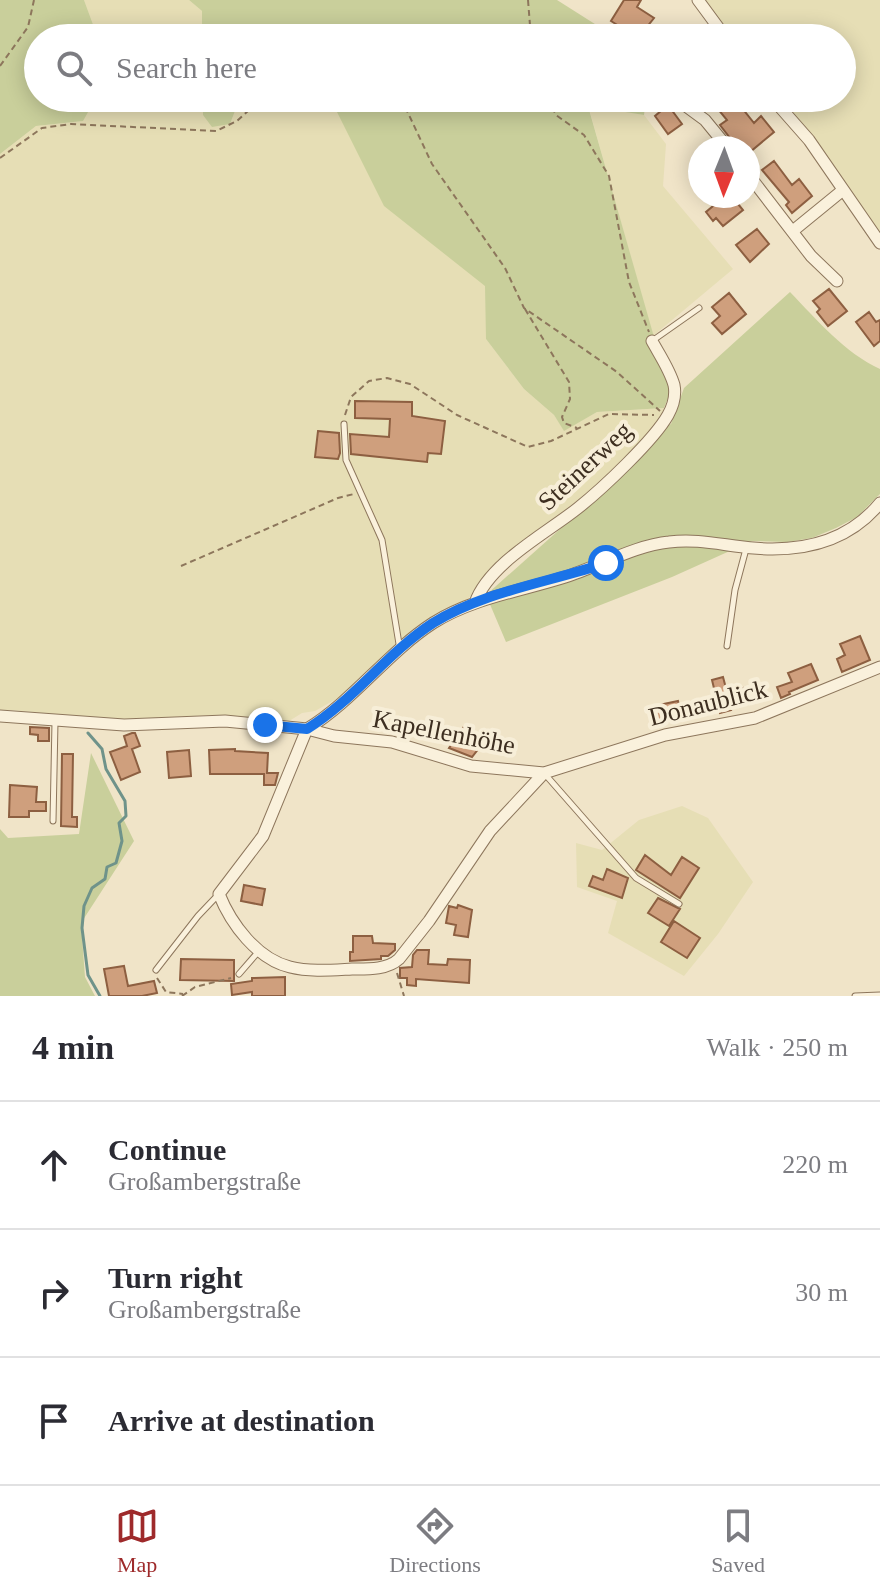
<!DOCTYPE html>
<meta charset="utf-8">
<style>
body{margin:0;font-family:Georgia,serif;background:#f7f7f7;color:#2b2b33}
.compass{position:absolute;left:688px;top:136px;width:72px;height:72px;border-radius:50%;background:#fff;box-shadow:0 4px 20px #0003;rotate:181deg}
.stop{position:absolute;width:24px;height:24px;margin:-18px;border:6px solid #1a73e8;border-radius:50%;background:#fff}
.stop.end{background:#1a73e8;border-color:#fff;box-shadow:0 2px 8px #0008}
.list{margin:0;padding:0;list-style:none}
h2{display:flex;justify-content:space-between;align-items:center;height:104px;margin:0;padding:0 32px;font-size:34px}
h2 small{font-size:26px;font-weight:400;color:#7c7c81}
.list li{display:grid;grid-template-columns:52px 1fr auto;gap:24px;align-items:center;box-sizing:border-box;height:128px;padding:0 32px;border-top:2px solid #e1e1e2}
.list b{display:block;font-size:30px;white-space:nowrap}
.list p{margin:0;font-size:26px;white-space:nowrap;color:#7c7c81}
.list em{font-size:26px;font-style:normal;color:#7c7c81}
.icon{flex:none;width:44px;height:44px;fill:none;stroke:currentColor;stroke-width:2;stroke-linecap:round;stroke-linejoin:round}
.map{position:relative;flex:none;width:880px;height:996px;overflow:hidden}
.search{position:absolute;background:#fff;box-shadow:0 4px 20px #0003;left:24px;right:24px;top:24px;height:88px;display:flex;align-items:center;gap:20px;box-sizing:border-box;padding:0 28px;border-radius:44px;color:#7c7c81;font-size:30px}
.sheet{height:488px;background:#fff}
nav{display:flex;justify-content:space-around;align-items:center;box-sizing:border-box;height:112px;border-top:2px solid #e1e1e2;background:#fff;font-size:22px;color:#7c7c81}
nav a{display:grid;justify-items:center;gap:4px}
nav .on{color:#9e2a2b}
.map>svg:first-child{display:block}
.farmland{fill:#e6deb5}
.green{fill:#c9cf9b}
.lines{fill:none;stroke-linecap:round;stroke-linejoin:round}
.stream{stroke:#6f938a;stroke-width:3}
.building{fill:#cf9f7d;stroke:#8d5f41;stroke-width:2}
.service-casing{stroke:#8d765c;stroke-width:7}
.minor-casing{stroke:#8d765c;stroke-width:13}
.path{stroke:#8d765c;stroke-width:2;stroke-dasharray:6 4;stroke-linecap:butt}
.service{stroke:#faf1dc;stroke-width:5}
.minor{stroke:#faf1dc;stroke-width:11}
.route{stroke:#1a73e8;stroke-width:10}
.labels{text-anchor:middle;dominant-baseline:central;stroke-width:8;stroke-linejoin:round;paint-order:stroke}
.street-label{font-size:26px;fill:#3d2e20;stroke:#f7eed8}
</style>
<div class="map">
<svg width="880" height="996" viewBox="0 0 880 996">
<rect width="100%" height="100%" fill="#f0e4c8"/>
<path class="farmland" d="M84 0H189L202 11V38H98Z
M703 0H880V234L821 147 777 98H842V38H730Z
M96 98H203V115L230 124 240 98H330L350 134 460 263 486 286V339L524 389 554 415 564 430 597 412 664 408 659 422 610 475 570 510 484 576 473 594 464 602 405 639 338 698 315 711 302 713 286 723 215 715 115 720 11 710 0 711V154L36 126 82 121Z
M588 105 644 115 666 144 663 186 733 269 653 336Z
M682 806 708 818 753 882 718 934 684 976 608 933 617 901 577 887 576 843 602 850 639 820Z"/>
<path class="green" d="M0 0H84L98 38H38V98H96L83 121 36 126 0 154Z
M189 0H557L617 38H202V11Z
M203 98H240L230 124 212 127 203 115Z
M330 98H646L644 115 588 106 670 393 664 408 597 412 564 431 554 415 524 389 486 339 485 286 384 206Z
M790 292C817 320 845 353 880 369V494L857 517 836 528 812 538 787 542 752 541 672 577 506 642 486 595 624 472 666 426 671 424 684 388Z
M91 753 134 841 81 923 85 977 95 996H0V829L8 838 79 834Z"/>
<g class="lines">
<path class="stream" d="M88 733 102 749 106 769 125 801 126 816 119 823 122 841 116 863 107 867 105 879 92 888 84 906 82 928 88 975 100 996"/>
</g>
<path class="building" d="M624 0H641L637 7 654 18 638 38 611 21Z
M729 98H734L754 123 761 116 774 132 750 152 742 143 737 147 720 125 727 120 717 108Z
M668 105 682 124 668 134 655 116Z
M774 161 792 185 799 179 812 196 792 213 786 205 789 202 762 170Z
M725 196 730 202 734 199 743 210 723 226 716 218 713 221 706 212Z
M757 229 769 244 750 262 736 245Z
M829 289 847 311 828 326 817 312 820 309 813 301Z
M729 293 746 314 722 334 712 323 720 316 712 307Z
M869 312 876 322 880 320V341L874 346 856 322Z
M355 401 412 402V416L445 421 441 454 428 453 427 462 351 454 350 434 389 437 390 419 355 418Z
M318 431 339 433 340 453 338 459 315 457Z
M860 636 870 660 842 672 837 659 845 655 840 644Z
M811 664 818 680 789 692 790 694 781 698 777 687 792 682 788 673Z
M723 677 727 692 743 688 747 703 730 707 731 710 720 713 712 680Z
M678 701 682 719 658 724 654 706Z
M30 727 49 728V741H38V735L30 734Z
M463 728 483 743 472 757 449 748Z
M132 733H135L140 746 132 749 140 772 121 780 110 752 127 746 124 736Z
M235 749V751L268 753 267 773H278L275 785H264V774H210L209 750Z
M189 750 191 776 169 778 167 752Z
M62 754H73L72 817H77V827L61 826Z
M10 785 37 787 36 802H46V811H29V817H9Z
M645 855 671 875 682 857 699 868 680 898 636 870Z
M607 869 628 878 622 898 589 886 593 876 603 880Z
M244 885 265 889 262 905 241 901Z
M658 898 680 909 669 926 648 913Z
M458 905 472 910 468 937 454 935 456 925 446 923 449 906 457 908Z
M674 921 700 938 687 958 661 942Z
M353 936H372L373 943 395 944V950L388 956H381V959L350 961V952H353Z
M417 950H429L428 964 447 965 448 959 470 960 469 983 416 979V986L407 985V978H400V968L412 967 413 955Z
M181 959 234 960V981L180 980Z
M124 966 128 986 154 981 157 993 142 996H109L104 969Z
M285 977V996H252V992L232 995 231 984 252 981V978Z"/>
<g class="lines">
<g class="service-casing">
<path id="service" d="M652 341 699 308
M344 424 346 460 382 540 400 650
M727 646 735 590 746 549
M544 773 636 878 679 904
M53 821 55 722
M156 970 198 916 218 895
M239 974 259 951
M855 996 880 995"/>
</g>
<g class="minor-casing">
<path id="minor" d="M698 0 726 38
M675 98 705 120 728 148
M772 98 809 140 880 243
M748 174 811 256 837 281
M794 230 843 190
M475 603C489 563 547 533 578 508 602 489 654 440 668 415 673 406 676 395 674 385 670 370 659 354 652 341
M0 716 124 725 225 721 307 729 334 736 392 742 471 766 544 773
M307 729 263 836 219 894C231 924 257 959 290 967 310 972 332 970 352 969 367 969 387 970 399 959L429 921 490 831 544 773 665 735 755 718 880 667
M307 729C354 700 387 653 433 623 473 598 521 591 565 577 597 567 636 545 669 542 692 539 713 543 735 546 789 554 844 547 880 503"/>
</g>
<path class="path" d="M528 0 531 38
M0 66 28 27 34 0
M401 98 432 164 505 268 524 308 617 372 660 411
M548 98 556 115 584 135 609 176 629 282 649 332
M0 158 42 128 71 124 216 131 237 121 262 98
M525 309 569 382 570 399 562 417 564 423 577 428
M345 415 351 397 369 381 387 378 410 384 457 415 528 447 551 441 609 414 654 415
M181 566 338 498 354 494
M397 973 404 996
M157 978 166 992 183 994
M182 996 195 987 231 978"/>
<use href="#service" class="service"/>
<use href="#minor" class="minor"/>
</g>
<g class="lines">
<path class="route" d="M265 725 307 729C354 700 387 653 433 623 485 591 550 582 606 563"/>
</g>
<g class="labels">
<g class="street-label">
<text transform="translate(585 466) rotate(-43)">Steinerweg</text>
<text transform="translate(708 703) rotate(-14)">Donaublick</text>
<text transform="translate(444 732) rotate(11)">Kapellenhöhe</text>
</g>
</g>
</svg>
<svg class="compass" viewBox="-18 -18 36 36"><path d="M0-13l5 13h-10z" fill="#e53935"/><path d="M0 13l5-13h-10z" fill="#7c7c81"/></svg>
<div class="stop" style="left:606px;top:563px"></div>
<div class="stop end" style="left:265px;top:725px"></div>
<div class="search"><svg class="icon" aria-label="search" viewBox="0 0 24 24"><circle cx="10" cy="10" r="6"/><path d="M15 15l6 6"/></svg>Search here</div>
</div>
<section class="sheet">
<h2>4 min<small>Walk · 250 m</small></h2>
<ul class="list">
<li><svg class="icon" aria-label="ahead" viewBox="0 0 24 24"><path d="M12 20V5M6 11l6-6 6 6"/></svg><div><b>Continue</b><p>Großambergstraße</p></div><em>220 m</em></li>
<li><svg class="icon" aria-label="right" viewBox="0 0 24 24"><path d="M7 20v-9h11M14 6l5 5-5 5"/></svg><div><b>Turn right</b><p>Großambergstraße</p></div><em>30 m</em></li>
<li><svg class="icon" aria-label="arrive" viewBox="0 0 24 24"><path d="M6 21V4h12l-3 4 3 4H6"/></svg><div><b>Arrive at destination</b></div></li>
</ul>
</section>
<nav>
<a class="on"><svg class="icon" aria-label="map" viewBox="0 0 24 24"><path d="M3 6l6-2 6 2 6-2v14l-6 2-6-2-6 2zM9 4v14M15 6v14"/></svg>Map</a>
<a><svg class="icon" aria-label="directions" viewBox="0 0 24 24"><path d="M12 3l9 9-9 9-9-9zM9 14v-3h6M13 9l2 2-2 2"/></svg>Directions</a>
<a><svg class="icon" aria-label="saved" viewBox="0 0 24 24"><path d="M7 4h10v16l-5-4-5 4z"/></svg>Saved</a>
</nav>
